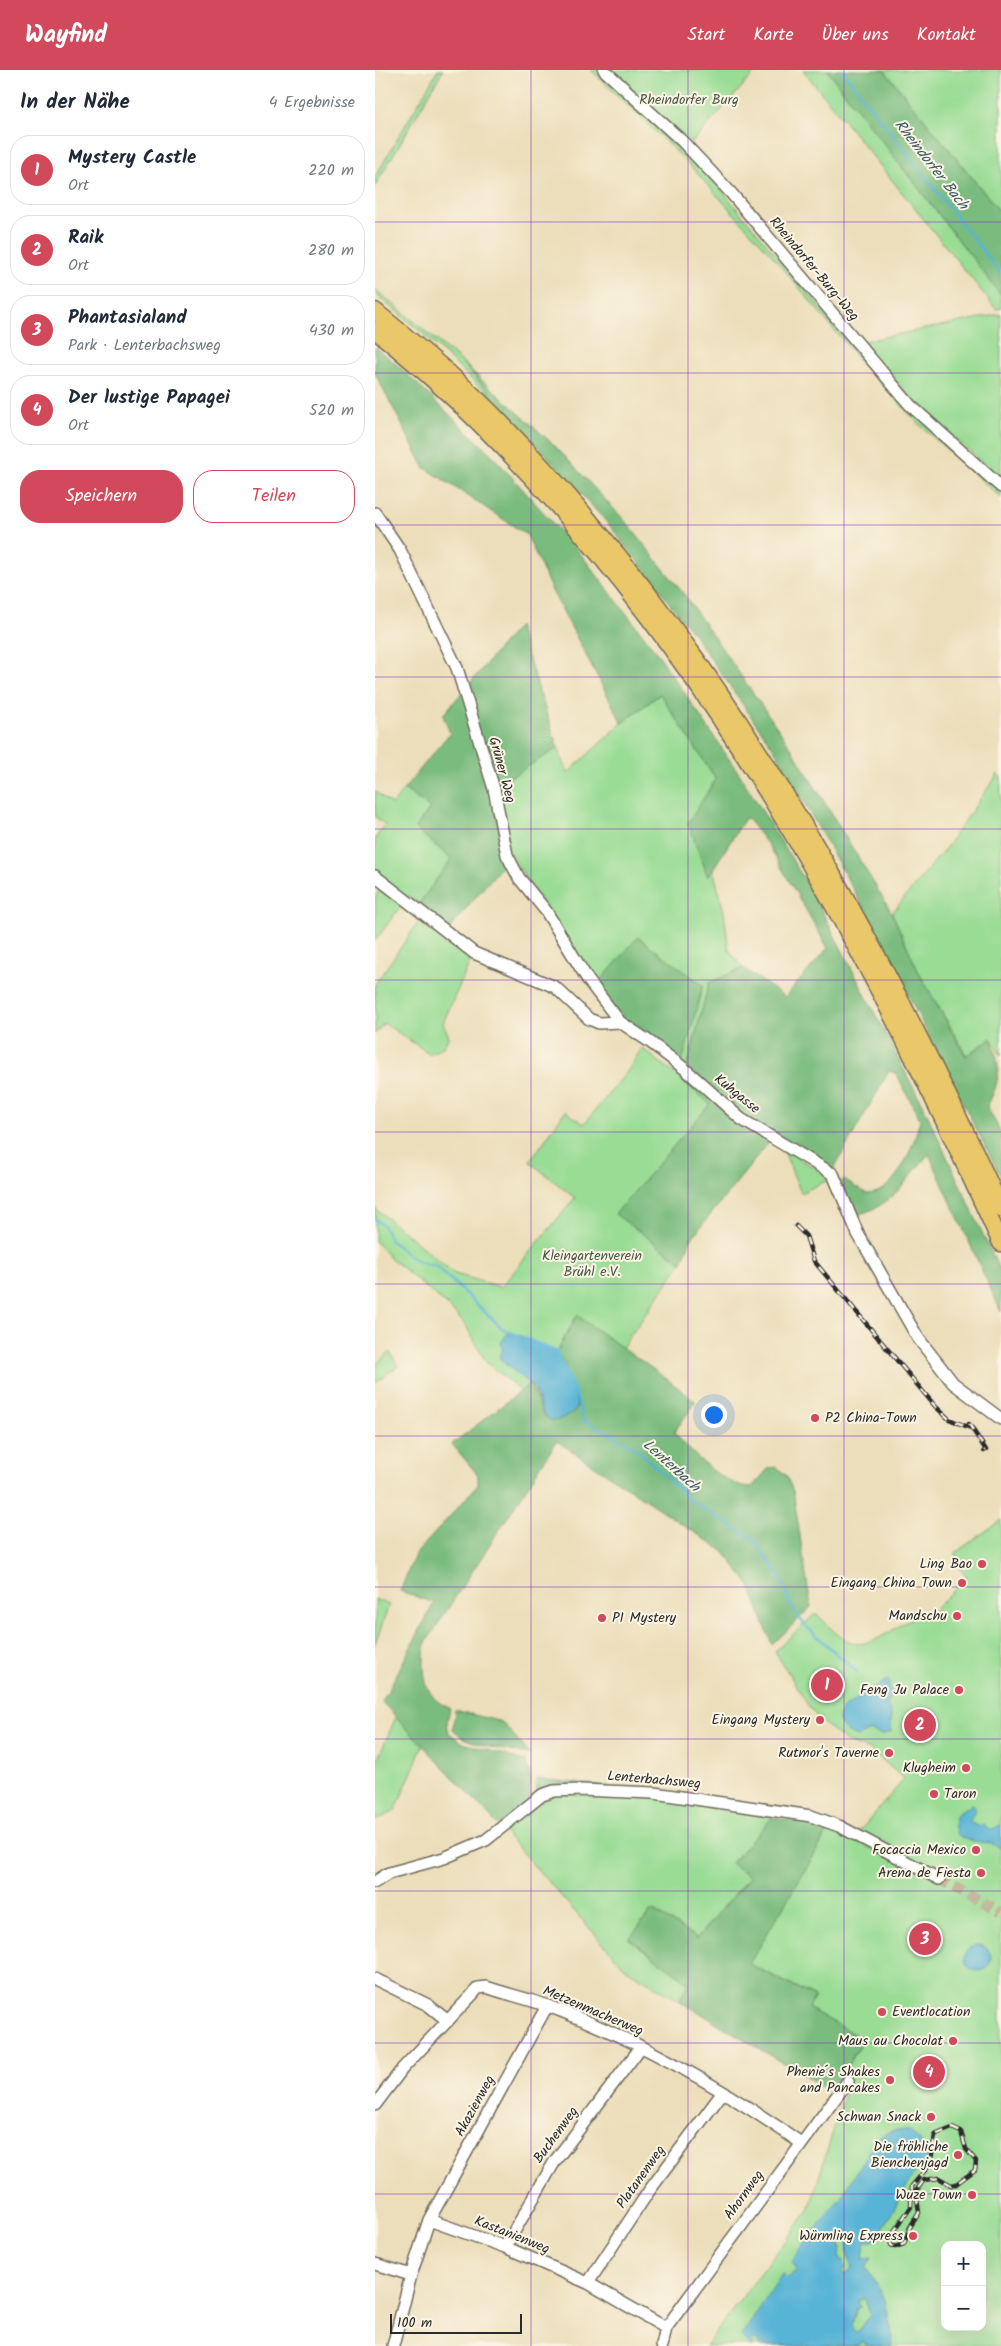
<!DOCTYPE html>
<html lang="de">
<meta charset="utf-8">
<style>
body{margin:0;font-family:Kalam,sans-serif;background:#f2f2f3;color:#1f2937}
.controls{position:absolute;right:15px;bottom:15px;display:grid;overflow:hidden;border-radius:10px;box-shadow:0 5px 20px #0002}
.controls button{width:45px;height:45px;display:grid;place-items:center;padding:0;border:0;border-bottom:1px solid #e0e1e3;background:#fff;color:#1f2937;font:25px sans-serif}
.scale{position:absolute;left:15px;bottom:12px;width:132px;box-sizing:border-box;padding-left:5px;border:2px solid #2b2b2b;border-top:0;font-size:14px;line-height:18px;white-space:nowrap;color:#2b2b2b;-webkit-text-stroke:4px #fcf5e5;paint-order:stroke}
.you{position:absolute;left:338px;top:1344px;width:18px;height:18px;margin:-12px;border:4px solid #fff;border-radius:50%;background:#1a73e8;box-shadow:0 0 0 8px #1a73e833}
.badge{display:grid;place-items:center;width:32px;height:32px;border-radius:50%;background:#d1495b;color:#fff;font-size:16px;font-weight:700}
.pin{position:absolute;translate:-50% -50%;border:2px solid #fff;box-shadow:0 1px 5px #0006}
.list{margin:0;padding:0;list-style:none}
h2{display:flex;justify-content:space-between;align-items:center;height:65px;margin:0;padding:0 20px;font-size:21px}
h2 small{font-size:16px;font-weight:400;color:#747a83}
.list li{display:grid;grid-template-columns:32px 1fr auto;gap:15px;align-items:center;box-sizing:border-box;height:70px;margin:0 10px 10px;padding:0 10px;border:1px solid #e0e1e3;border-radius:20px}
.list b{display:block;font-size:19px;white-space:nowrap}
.list p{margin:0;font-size:16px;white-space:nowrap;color:#747a83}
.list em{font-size:16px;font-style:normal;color:#747a83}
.actions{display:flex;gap:10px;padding:15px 20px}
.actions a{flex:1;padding:11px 0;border:1px solid #d1495b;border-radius:20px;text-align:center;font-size:18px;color:#d1495b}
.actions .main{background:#d1495b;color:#fff}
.map{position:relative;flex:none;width:626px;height:2276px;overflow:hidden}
header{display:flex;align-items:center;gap:30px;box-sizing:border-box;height:70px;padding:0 25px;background:#d1495b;color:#fff}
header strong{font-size:24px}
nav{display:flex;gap:28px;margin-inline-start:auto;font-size:18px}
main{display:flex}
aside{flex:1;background:#fff}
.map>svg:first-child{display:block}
.green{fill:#99dc94;stroke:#628460;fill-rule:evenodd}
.forest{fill:#7abc7e;stroke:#527454}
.water{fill:#58b4d6;stroke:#427080;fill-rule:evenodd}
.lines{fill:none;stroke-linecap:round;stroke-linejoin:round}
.stream{stroke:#58b4d6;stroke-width:2.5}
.minor-tunnel{stroke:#c5ba9d;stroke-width:11;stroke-dasharray:11 5.5;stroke-linecap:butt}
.minor-casing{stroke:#6f6a5d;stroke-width:14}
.highway-casing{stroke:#6f6a5d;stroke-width:19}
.minor{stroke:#fff;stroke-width:11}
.highway{stroke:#eac769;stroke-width:16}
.rail-casing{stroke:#2b2b2b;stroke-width:4.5}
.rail{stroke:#fcf5e5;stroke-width:2.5;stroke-dasharray:8;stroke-linecap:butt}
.grid{fill:none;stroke:#7b2cbf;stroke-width:1;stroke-opacity:0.55}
.poi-dot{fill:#d1495b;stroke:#fcf5e5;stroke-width:2}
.labels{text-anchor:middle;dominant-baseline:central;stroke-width:4;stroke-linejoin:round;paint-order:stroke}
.park-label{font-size:14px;fill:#465745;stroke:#fcf5e5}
.street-label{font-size:14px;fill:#2b2b2b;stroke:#fcf5e5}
.poi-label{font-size:14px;fill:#2b2b2b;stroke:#fcf5e5;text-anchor:end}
.water-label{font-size:15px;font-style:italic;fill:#3b5b67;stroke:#fcf5e5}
</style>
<header>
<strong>Wayfind</strong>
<nav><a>Start</a><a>Karte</a><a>Über uns</a><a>Kontakt</a></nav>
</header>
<main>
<aside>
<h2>In der Nähe<small>4 Ergebnisse</small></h2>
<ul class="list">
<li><span class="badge">1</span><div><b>Mystery Castle</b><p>Ort</p></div><em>220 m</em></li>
<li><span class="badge">2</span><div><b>Raik</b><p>Ort</p></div><em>280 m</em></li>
<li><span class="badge">3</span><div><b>Phantasialand</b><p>Park · Lenterbachsweg</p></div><em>430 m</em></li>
<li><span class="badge">4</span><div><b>Der lustige Papagei</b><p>Ort</p></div><em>520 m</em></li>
</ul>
<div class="actions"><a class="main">Speichern</a><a>Teilen</a></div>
</aside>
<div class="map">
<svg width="626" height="2276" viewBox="0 0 626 2276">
<rect width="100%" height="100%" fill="#fcf5e5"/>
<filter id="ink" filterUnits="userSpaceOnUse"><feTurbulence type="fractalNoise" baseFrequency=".02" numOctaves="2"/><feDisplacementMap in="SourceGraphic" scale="10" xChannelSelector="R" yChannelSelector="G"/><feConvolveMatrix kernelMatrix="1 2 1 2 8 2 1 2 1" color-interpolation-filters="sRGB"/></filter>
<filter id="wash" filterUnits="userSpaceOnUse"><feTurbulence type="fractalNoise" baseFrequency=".0096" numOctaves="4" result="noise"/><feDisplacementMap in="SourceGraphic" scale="20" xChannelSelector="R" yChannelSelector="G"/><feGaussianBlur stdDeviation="1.12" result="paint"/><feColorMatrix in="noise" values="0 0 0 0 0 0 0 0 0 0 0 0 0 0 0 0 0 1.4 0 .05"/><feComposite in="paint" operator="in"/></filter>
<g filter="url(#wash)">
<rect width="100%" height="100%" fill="#ecdeba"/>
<path class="green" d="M63 0H68L0 116V107Z
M216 0H225L343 116 445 237 626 422V428L546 356 491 298 395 183 306 86Z
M236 0H382L316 74Z
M428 0H452L626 225V238L621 239Z
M509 0H626V143Z
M0 219 86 291 124 335 46 262 0 224Z
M626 244V410L541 333 489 275V271Z
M285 624 341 709 333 807 338 799 349 842 354 880 368 898 334 913 312 997 221 916 134 782 120 716 183 678 193 703 247 653Z
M623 704 626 707V986L616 968 592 986 544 903 517 843 570 779Z
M29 719 55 738 40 758 77 789 44 834 33 826 0 871V827L12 810 0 802V769L10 755 0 746V721L17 735Z
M48 846 98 885 68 953 74 966 69 976 55 984 9 953 0 964V914Z
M267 978 301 1005 305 1002 309 1006 306 1010 336 1034 241 1144 307 1192 246 1279 202 1245 182 1282 140 1264 127 1271 129 1293 155 1314 146 1321 112 1293 91 1256 73 1236 13 1186 0 1171V1138L80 1204 126 1217 200 1128 155 1092 190 1041 209 1054 252 1002Z
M408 1079 457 1108 426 1123Z
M15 1282 23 1296 0 1313V1295Z
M626 1450V2276H330L434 2140 473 2012 466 2006 488 1970 433 1938 439 1926 374 1894 455 1758 521 1791 483 1763 529 1709 496 1680 476 1674 461 1664 445 1650 434 1637 400 1581 439 1545H443C480 1586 489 1578 532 1551 541 1546 546 1542 557 1542L592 1507 585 1498 588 1495 580 1483ZM570 2175H607V2257H570Z
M0 1529 14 1535 0 1574Z
M21 1647 48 1675 20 1741 0 1751V1695Z
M183 1724 284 1728 342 1735 398 1747 356 1793 375 1806 322 1868 277 1840 254 1869 313 1912 305 1931 251 1899 128 1761 170 1729Z"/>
<path class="forest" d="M452 0H509L626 143V225Z
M0 277 22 295 116 384 204 482 285 587 365 705 437 822 552 1044 626 1203V1242L554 1084C530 1110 517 1139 478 1145L466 1112 469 1110 492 1124C522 1124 540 1073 545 1049L521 1003 514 1001 458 1100 368 1047 312 997 334 913 368 898 410 927 453 878 394 776 371 747 333 807 313 753 341 709 285 624 247 653 176 519 152 465 49 397 0 303Z
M86 291 179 375 251 452 308 523 415 676 517 843 544 903 591 986 616 968C626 999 626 1008 612 1037L626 1062V1107L486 833 399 679 317 562 236 457Z
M143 556 183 678 116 719 131 791 73 860 44 834 76 789 40 758 55 738 29 719 75 663 68 645Z
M263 867 328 915 307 993 247 949 221 916Z
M309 1006 395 1071 316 1169 307 1192 240 1144 335 1034 306 1009Z
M202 1245C241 1275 283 1300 321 1332L299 1362C314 1381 350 1418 377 1417L394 1398 401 1397 411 1405 418 1421 436 1537 397 1575 375 1516 349 1482 182 1371 50 1574C48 1600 46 1628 75 1638L72 1652 74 1663 88 1673 150 1691 155 1703V1731L124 1756 7 1632 59 1533 25 1521 40 1485 103 1415V1405L77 1374 155 1314 169 1346 176 1350 190 1295 182 1282Z
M80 1640 127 1652 155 1684C130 1680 97 1677 78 1660Z
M161 1709 234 1716 161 1725Z
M398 1747 455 1758 374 1894 440 1927 433 1938 488 1969 457 2022 305 1931 313 1912 254 1869 277 1840 322 1868 375 1807 356 1793Z"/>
<path class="water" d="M132 1264H140L182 1282 200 1321 202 1336 199 1342 183 1350H176L169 1346 159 1318 125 1289V1283L128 1280 126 1274Z
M512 1610 517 1624 512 1635 516 1644V1662L506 1665 496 1661 483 1667C469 1664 458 1651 468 1638Z
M598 1734 601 1740 594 1752 603 1756 609 1754 615 1760 626 1755V1779C615 1768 594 1776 582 1764L579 1754 582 1744Z
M590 1888a13 13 0 1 1 26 0a13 13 0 1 1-26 0Z
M519 2060 535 2061 547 2073 553 2087 537 2107 502 2169 490 2173 488 2190 497 2188 491 2198 510 2230 518 2268 516 2276H492L487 2272 480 2276H385V2273L379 2269 376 2272 378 2276H376L366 2267 407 2204 413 2208 422 2200 417 2192 425 2179 465 2129 503 2068ZM464 2165 472 2170 473 2185 478 2198 470 2204 468 2203 470 2197 469 2191 464 2187 465 2175 460 2172ZM490 2228 495 2245 484 2261 481 2262 477 2255 482 2238 485 2237 483 2231Z"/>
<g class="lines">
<path class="stream" d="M467 0 626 204
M0 1149 8 1155 16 1171 43 1192 61 1196 129 1260 145 1266
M150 1268 182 1282 200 1321 208 1350 261 1378 316 1431 378 1469 404 1505 418 1541 433 1558 482 1602"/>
</g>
</g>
<g filter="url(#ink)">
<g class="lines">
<path class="minor-tunnel" d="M564 1809 626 1842"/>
<g class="minor-casing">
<path id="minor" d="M229 0 307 71 356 123 535 335 626 417
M0 443 25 480 82 598 119 719 132 785 144 808 171 841 213 910 245 952 275 972 310 999 366 1049 458 1104 483 1164 543 1268 578 1313 626 1349
M0 806 99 883 180 917 214 949 224 953 245 952
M0 1812 14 1803 69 1788 111 1770 167 1725 179 1721 205 1720 279 1723 436 1746 464 1756 564 1809
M0 1909 53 1935 73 1951
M0 2035 28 1998 98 1924 103 1918 111 1917C132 1924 153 1929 173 1936 262 1969 349 2019 426 2073
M54 2150 172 1936
M130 2177 180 2091 266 1977
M0 2194 36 2205 54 2150 130 2177 213 2213 291 2258
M213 2213 274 2121 348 2022
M18 2276 36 2205
M287 2276 291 2258 473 2011"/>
</g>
<g class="highway-casing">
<path id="highway" d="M0 241C44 277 89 314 128 355 346 579 497 856 626 1138
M0 260C292 496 473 837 626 1173"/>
</g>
<use href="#minor" class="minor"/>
<use href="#highway" class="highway"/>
<g class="rail-casing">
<path id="rail" d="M421 1156 431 1166 439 1191 560 1336 574 1349 598 1359
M594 1354 611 1380 609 1381
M577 2058 586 2062 591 2079 601 2091 600 2100 581 2114 576 2115 564 2108 549 2110 541 2121 544 2143 535 2157 529 2174 520 2177 516 2175 515 2167 536 2137 537 2116 552 2098 556 2090 560 2065Z"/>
</g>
<use href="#rail" class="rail"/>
</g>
</g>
<path class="grid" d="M156 0V2276M313 0V2276M469 0V2276M0 152H626M0 303H626M0 455H626M0 607H626M0 759H626M0 910H626M0 1062H626M0 1214H626M0 1366H626M0 1517H626M0 1669H626M0 1821H626M0 1973H626M0 2124H626"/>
<g class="poi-dot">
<circle cx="440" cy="1348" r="5"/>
<circle cx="607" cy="1494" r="5"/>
<circle cx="587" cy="1513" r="5"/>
<circle cx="582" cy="1546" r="5"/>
<circle cx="227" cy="1548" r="5"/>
<circle cx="584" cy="1620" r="5"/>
<circle cx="445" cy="1650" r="5"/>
<circle cx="514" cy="1683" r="5"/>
<circle cx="591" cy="1698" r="5"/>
<circle cx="559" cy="1724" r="5"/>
<circle cx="601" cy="1780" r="5"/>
<circle cx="606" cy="1803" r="5"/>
<circle cx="507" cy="1942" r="5"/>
<circle cx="578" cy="1971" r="5"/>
<circle cx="515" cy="2010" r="5"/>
<circle cx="556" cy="2047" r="5"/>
<circle cx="583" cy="2085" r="5"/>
<circle cx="597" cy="2125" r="5"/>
<circle cx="538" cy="2166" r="5"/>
</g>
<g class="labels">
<g class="park-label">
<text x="314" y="30">Rheindorfer Burg</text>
<text x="217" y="1186">Kleingartenverein<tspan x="217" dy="16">Brühl e.V.</tspan></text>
</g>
<g class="street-label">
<text transform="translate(439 199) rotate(50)">Rheindorfer-Burg-Weg</text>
<text transform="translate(127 700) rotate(75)">Grüner Weg</text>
<text transform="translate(362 1024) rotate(39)">Kuhgasse</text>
<text transform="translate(279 1710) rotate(5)">Lenterbachsweg</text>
<text transform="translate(218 1941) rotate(23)">Metzenmacherweg</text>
<text transform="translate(100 2036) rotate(-61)">Akazienweg</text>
<text transform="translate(181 2065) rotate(-54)">Buchenweg</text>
<text transform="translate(266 2107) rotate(-55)">Platanenweg</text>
<text transform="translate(369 2125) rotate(-54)">Ahornweg</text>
<text transform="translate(137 2165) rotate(22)">Kastanienweg</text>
</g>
<g class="poi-label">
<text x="450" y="1348" text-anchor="start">P2 China-Town</text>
<text x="597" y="1494">Ling Bao</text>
<text x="577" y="1513">Eingang China Town</text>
<text x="572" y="1546">Mandschu</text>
<text x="237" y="1548" text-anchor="start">P1 Mystery</text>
<text x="574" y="1620">Feng Ju Palace</text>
<text x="435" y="1650">Eingang Mystery</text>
<text x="504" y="1683">Rutmor's Taverne</text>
<text x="581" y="1698">Klugheim</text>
<text x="569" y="1724" text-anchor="start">Taron</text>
<text x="591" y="1780">Focaccia Mexico</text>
<text x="596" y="1803">Arena de Fiesta</text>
<text x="517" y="1942" text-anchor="start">Eventlocation</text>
<text x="568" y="1971">Maus au Chocolat</text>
<text x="505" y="2002">Phenie´s Shakes<tspan x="505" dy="16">and Pancakes</tspan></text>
<text x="546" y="2047">Schwan Snack</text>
<text x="573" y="2077">Die fröhliche<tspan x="573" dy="16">Bienchenjagd</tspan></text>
<text x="587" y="2125">Wuze Town</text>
<text x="528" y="2166">Würmling Express</text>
</g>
<g class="water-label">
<text transform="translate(556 95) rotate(52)">Rheindorfer Bach</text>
<text transform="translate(296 1396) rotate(42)">Lenterbach</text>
</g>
</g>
</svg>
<div class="controls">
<button>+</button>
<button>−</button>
</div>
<div class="scale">100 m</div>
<div class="you"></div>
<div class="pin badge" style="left:452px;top:1615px">1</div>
<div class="pin badge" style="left:545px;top:1655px">2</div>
<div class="pin badge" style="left:550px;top:1869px">3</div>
<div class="pin badge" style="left:554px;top:2002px">4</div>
</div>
</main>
